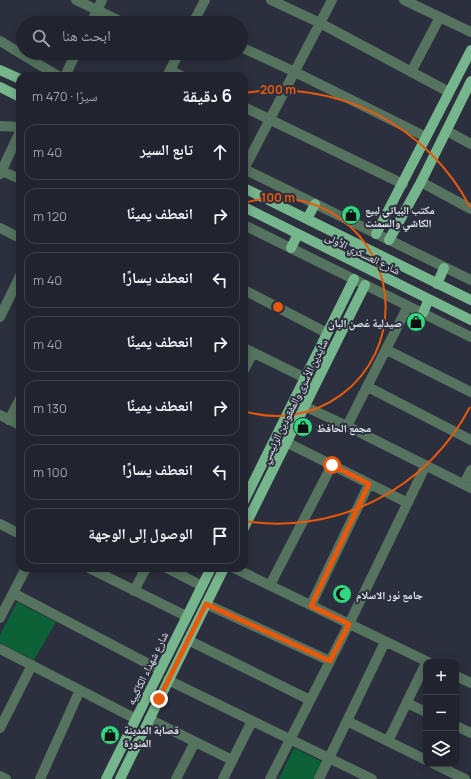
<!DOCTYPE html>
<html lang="ar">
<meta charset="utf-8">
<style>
body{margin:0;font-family:Manrope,"Noto Naskh Arabic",sans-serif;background:#2d2f3a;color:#f1f3f6;direction:rtl}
.controls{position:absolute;right:12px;bottom:12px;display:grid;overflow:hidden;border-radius:8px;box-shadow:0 2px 10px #0003}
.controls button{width:36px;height:36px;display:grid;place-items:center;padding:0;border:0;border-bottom:1px solid #3e404a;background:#21232e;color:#f1f3f6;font:20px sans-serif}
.stop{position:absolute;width:12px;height:12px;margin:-9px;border:3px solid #ea580c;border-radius:50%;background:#fff}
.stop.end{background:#ea580c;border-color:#fff;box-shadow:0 1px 4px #0008}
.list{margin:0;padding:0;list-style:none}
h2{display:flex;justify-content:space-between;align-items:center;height:52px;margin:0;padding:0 16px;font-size:17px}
h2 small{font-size:13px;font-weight:400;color:#a2a4aa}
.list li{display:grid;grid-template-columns:26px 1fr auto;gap:12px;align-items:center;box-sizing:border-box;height:56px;margin:0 8px 8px;padding:0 8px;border:1px solid #3e404a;border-radius:12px}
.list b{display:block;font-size:15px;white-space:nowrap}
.list em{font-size:13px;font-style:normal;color:#a2a4aa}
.icon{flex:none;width:22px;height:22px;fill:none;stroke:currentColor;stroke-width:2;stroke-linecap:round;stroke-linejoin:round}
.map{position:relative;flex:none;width:471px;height:779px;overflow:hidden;direction:ltr}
.search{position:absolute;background:#21232e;box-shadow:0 2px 10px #0003;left:16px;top:16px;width:232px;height:44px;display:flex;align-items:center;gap:10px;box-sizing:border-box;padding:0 14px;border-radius:22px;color:#a2a4aa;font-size:15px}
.panel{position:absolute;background:#21232e;box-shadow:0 2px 10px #0003;left:16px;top:72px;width:232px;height:500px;border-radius:12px;direction:rtl}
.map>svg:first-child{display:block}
.green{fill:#0c6137}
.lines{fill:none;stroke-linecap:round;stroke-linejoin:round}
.minor{stroke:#55735f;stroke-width:10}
.major{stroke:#76b68c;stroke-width:10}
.route{stroke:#ea580c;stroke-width:5}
.ring{fill:none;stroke:#e8590c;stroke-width:2}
.labels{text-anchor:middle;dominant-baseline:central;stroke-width:4;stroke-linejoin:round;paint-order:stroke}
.poi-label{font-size:11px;font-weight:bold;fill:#e4e6ef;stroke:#2c2f3d;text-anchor:start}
.street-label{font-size:11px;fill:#e4e6ef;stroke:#2c2f3d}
.centre{fill:#e8590c;stroke:#2c2f3d;stroke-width:2}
.ring-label{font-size:12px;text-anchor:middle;font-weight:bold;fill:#e8590c;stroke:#2c2f3d;stroke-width:4;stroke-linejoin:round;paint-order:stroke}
</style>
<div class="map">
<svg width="471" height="779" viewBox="0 0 471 779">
<rect width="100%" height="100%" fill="#2c2f3d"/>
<path class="green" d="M17 602 56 622 34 660 0 643V635Z
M294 748 324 763 316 779H279Z"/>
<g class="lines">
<path class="minor" d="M76 0 124 23
M271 0 320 23 449 92
M404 0 471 32
M91 23 102 0
M193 23 205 0
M0 41 58 76
M241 47 295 72 426 137
M170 70 181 76
M411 72 440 17
M65 76 76 53
M167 76 179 53
M244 107 403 184
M0 126 20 127
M447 131 471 144
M244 169 471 280
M244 169 332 0
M2 171 20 179
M0 174 20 132
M421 182 471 209
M244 225 471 337
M0 228 20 238
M244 290 327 333
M0 317 20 276
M244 348 305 378
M387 350 471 392
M244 370 253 353
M368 387 471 440
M304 406 347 426 471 488
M0 415 20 425
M9 420 20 399
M347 426 408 306
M286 442 408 503
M464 484 471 470
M0 524 20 534
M89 568 186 616
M167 568 202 586
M234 568 428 662
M270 585 332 465
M134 591 146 568
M13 593 160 670
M206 604 330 661
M311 605 369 484
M0 618 26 568
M188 640 310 700
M0 649 136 719
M456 676 471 683
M168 680 372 779
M407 703 426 712
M149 719 232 760
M347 721 426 760
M456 726 471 733
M0 728 32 665
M388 741 426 663
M434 764 465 779
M0 776 6 779
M40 779 80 690
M176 779 195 742
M223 779 252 721
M270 779 349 624 426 465
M319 779 385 642"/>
<path class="major" d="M0 70 20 79
M0 87 20 97
M244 188 471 300
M244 207 471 320
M307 219 315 204
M376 234 471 50
M389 240 421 182 471 81
M291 248 298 234
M437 284 444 268
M423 313 429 299
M244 501 354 279
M244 528 365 285
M106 779 211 568
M120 779 224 568"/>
</g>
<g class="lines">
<path class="route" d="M159 699 206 604 330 661 349 624 311 606 369 484 332 465"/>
</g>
<g class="ring">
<path d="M244 203A109 109 0 1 1 244 411"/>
<path d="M470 407A217 217 0 0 1 244 521M244 93A217 217 0 0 1 470 207"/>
</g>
<defs>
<g id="shop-disc" transform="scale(1)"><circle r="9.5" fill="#31d882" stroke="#2c2f3d"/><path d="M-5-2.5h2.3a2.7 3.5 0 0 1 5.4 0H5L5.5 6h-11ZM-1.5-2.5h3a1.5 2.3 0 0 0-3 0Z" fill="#111"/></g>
<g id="mosque-disc" transform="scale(1)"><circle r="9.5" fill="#31d882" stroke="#2c2f3d"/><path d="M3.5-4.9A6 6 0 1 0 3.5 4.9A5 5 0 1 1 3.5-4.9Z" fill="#111"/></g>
</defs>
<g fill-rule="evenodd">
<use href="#shop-disc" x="351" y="215"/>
<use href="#shop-disc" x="416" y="322"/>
<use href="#shop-disc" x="303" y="427"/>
<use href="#mosque-disc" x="342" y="594"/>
<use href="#shop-disc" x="110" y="735"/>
</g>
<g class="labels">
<g class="poi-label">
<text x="365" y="209">مكتب البياتي لبيع<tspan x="365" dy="13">الكاشي والسمنت</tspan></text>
<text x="402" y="322" text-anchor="end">صيدلية غصن البان</text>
<text x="317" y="427">مجمع الحافظ</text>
<text x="356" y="594">جامع نور الاسلام</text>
<text x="124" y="729">قصابة المدينة<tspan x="124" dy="13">المنورة</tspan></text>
</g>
<g class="street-label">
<text transform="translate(363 253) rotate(26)">شارع العسكري الأولى</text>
<text transform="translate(294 401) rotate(-64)">سايدين الأسرى والمفقودين الرئيسي</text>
<text transform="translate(147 668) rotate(-64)">شارع شهداء الكاكييه</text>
</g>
</g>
<circle cx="278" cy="307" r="6" class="centre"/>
<g class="ring-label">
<text x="278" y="94">200 m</text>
<text x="278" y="202">100 m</text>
</g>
</svg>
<div class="controls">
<button>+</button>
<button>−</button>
<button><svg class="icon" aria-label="layers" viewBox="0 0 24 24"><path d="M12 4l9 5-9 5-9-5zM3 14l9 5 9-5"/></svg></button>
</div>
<div class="stop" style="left:332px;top:465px"></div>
<div class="stop end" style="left:159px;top:699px"></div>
<div class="search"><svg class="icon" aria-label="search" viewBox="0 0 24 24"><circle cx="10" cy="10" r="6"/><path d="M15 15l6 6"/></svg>ابحث هنا</div>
<section class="panel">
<h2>6 دقيقة<small>سيرًا · 470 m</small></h2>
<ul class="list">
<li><svg class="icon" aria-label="ahead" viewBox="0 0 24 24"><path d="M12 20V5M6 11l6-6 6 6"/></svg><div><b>تابع السير</b></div><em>40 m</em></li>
<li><svg class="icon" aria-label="right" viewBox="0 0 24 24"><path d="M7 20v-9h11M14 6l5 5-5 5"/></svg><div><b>انعطف يمينًا</b></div><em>120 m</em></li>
<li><svg class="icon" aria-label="left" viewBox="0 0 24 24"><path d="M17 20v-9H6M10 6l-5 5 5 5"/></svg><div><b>انعطف يسارًا</b></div><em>40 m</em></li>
<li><svg class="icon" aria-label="right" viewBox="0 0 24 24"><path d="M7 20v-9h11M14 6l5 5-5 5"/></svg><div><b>انعطف يمينًا</b></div><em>40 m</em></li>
<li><svg class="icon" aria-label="right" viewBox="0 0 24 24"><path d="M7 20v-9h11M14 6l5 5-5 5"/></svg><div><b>انعطف يمينًا</b></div><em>130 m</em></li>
<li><svg class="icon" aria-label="left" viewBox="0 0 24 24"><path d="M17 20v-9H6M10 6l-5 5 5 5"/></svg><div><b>انعطف يسارًا</b></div><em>100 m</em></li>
<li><svg class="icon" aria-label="arrive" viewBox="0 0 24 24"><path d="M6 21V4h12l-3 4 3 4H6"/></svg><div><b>الوصول إلى الوجهة</b></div></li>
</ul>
</section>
</div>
